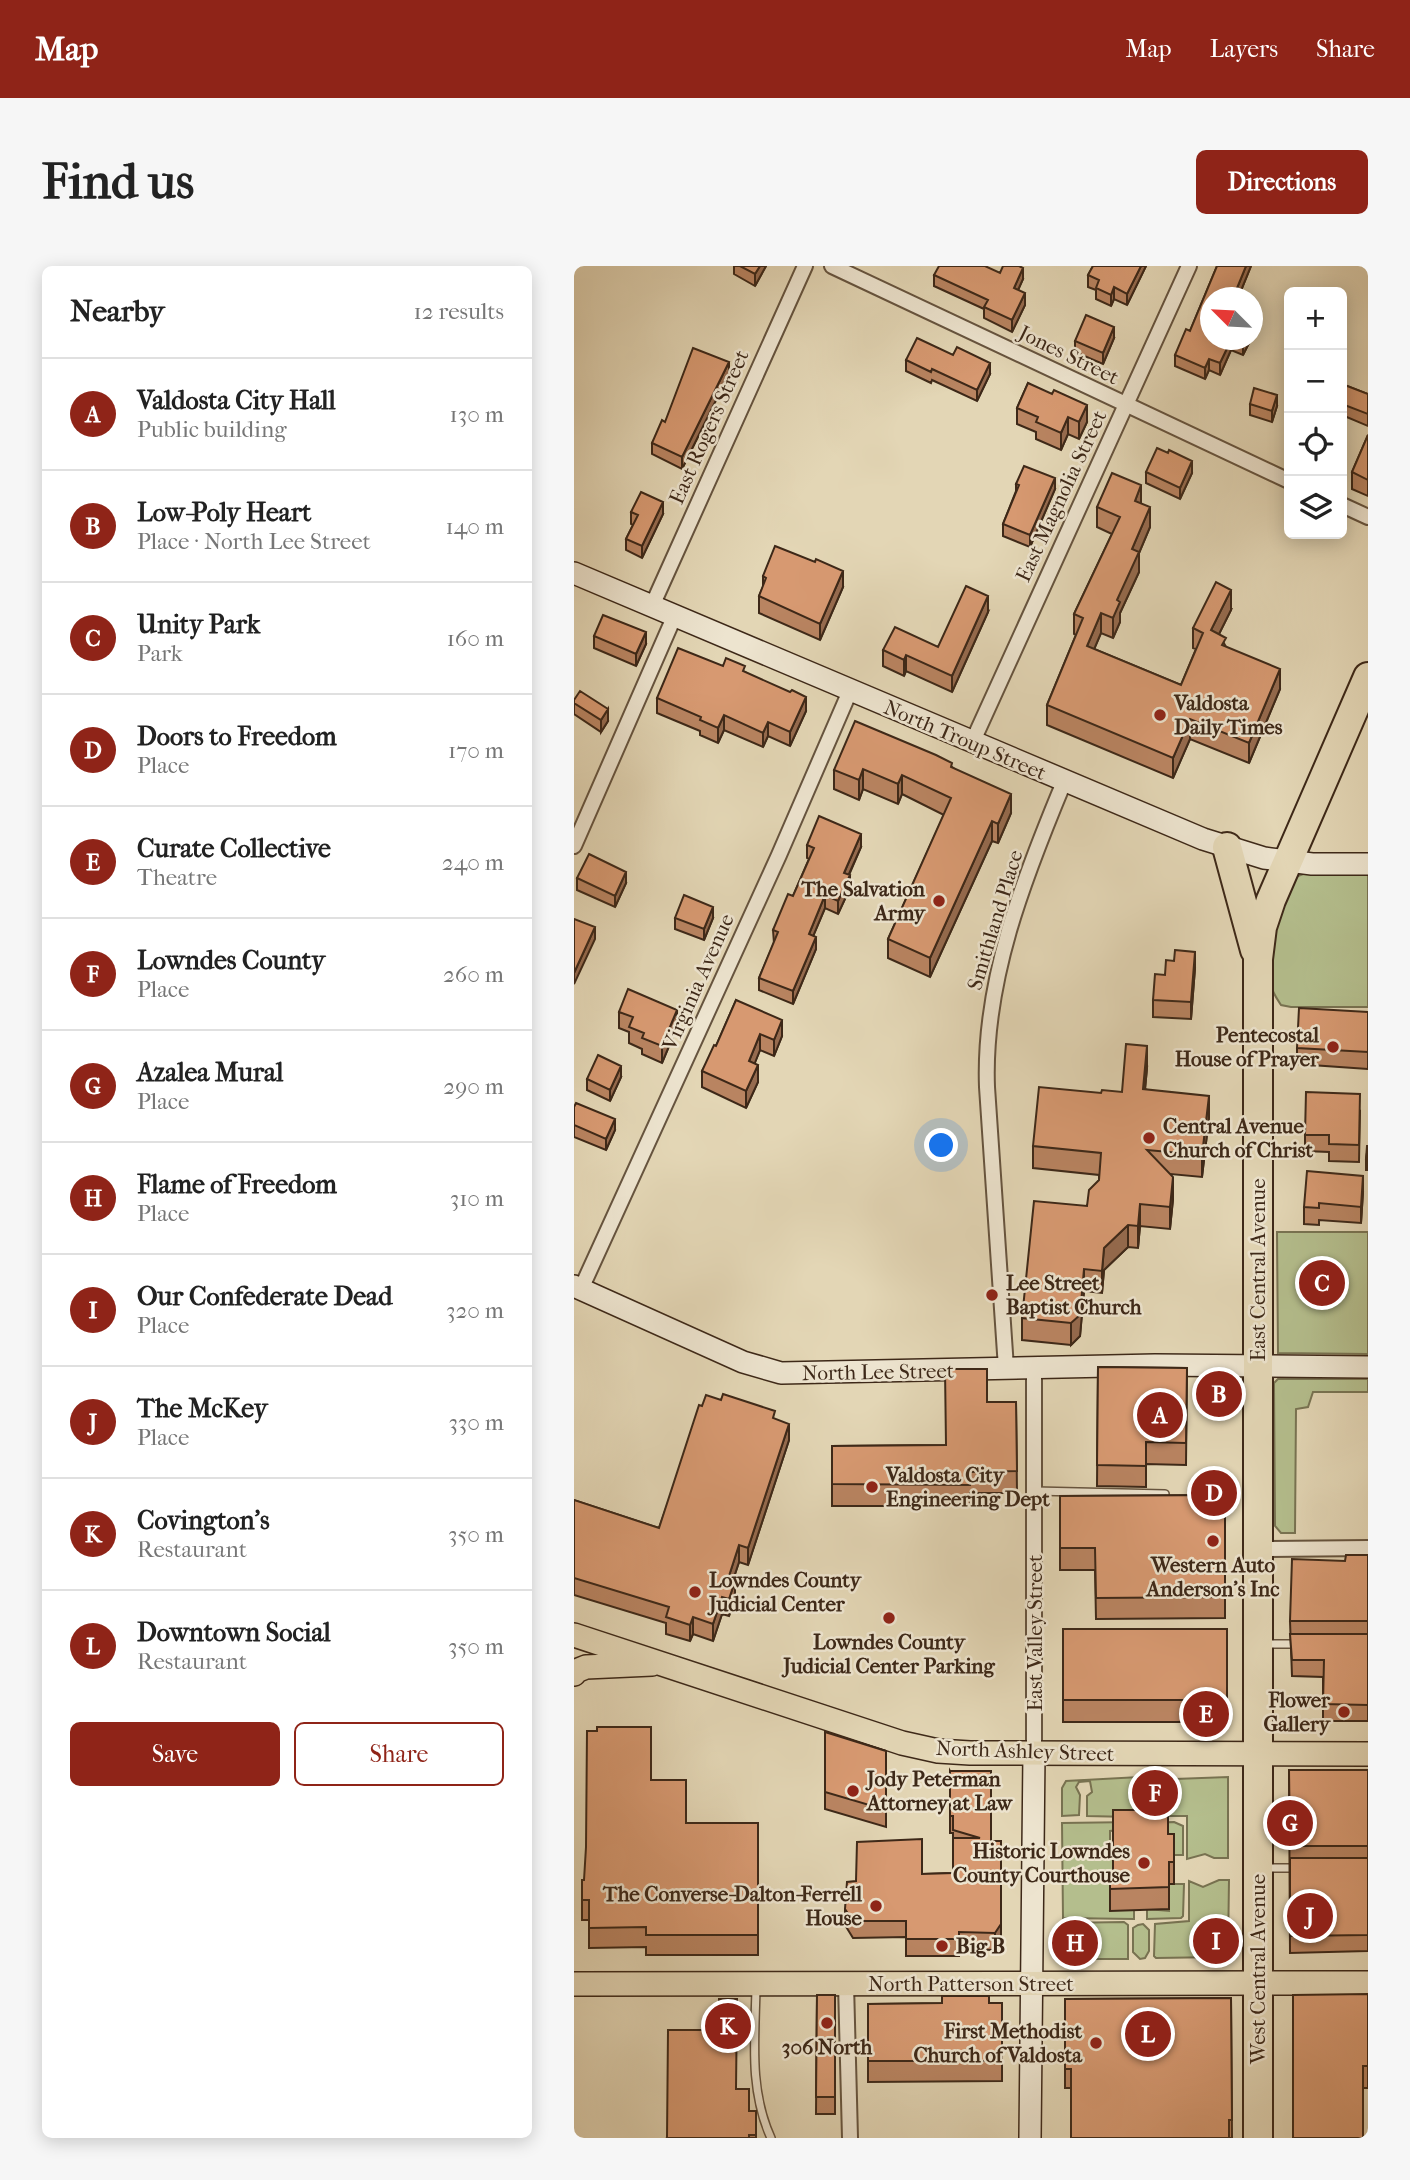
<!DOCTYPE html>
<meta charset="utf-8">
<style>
body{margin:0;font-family:"IM FELL French Canon",serif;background:#f6f6f6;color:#222}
.controls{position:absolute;right:21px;top:21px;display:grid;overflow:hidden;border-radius:10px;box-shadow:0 4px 18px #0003}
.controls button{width:63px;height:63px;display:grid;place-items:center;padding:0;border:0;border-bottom:2px solid #e0e0e0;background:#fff;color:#222;font:35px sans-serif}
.compass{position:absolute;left:626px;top:21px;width:63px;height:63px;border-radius:50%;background:#fff;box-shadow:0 4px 18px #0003;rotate:294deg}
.you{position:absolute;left:368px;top:880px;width:24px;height:24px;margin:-18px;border:5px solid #fff;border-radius:50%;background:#1a73e8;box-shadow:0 0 0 10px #1a73e833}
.badge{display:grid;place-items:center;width:46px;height:46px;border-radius:50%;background:#8f2418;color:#fff;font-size:23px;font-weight:700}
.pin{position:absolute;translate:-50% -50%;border:4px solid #fff;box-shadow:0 2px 7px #0006}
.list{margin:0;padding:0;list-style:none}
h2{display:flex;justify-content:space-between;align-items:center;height:91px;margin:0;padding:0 28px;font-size:30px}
h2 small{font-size:23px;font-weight:400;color:#767676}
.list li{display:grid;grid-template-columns:46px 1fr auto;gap:21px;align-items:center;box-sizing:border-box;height:112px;padding:0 28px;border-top:2px solid #e0e0e0}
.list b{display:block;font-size:26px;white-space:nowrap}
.list p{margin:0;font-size:23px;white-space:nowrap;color:#767676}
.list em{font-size:23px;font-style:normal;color:#767676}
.actions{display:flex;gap:14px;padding:21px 28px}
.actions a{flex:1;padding:16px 0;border:2px solid #8f2418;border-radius:10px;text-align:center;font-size:24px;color:#8f2418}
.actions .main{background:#8f2418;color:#fff}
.icon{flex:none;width:38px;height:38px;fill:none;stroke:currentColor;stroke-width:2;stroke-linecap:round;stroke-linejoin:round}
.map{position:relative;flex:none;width:794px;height:1872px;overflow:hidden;border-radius:10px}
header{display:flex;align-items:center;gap:42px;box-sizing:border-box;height:98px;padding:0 35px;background:#8f2418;color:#fff}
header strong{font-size:33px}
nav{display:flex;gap:38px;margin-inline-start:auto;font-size:24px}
.intro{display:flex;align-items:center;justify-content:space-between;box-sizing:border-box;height:168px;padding:0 42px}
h1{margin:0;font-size:49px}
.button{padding:18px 32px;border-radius:10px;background:#8f2418;color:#fff;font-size:24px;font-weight:700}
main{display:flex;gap:42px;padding:0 42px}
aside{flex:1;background:#fff;border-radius:10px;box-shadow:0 4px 18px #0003}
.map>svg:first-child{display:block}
.green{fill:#b4be8d;stroke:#787352;stroke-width:2}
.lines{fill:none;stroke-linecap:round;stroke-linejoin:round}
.lane-casing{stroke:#66543f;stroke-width:10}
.street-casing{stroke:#66543f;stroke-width:18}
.secondary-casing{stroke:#3d2818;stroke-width:24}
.primary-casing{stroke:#3d2818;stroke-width:26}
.highway-casing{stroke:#3d2818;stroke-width:32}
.lane{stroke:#ede4cf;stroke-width:7}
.street{stroke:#ede4cf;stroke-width:14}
.secondary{stroke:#ede4cf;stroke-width:21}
.primary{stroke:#e3d6b5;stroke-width:23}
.highway{stroke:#e3d6b5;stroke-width:28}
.wall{fill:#b98461;stroke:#3d2818;stroke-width:2}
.shaded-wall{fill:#966b4f;stroke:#3d2818;stroke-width:2}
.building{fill:#d79971;stroke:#3d2818;stroke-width:2}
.poi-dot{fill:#8f2418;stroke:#ede4cf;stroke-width:2.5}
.labels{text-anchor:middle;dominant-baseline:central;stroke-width:5;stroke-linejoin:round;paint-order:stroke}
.street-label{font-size:21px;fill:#3d2818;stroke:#ede4cf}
.poi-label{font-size:21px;font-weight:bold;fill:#3d2818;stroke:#ede4cf;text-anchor:start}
</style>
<header>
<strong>Map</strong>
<nav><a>Map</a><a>Layers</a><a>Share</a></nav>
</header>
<div class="intro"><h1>Find us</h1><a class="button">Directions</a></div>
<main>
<aside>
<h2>Nearby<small>12 results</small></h2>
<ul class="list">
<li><span class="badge">A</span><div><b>Valdosta City Hall</b><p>Public building</p></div><em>130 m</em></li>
<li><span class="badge">B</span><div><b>Low-Poly Heart</b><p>Place · North Lee Street</p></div><em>140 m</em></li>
<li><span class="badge">C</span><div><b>Unity Park</b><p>Park</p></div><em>160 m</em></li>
<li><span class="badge">D</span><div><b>Doors to Freedom</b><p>Place</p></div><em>170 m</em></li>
<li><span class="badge">E</span><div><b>Curate Collective</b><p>Theatre</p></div><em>240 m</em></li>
<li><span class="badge">F</span><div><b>Lowndes County</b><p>Place</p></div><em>260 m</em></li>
<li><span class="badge">G</span><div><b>Azalea Mural</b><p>Place</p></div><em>290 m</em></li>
<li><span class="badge">H</span><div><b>Flame of Freedom</b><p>Place</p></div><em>310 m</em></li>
<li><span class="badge">I</span><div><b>Our Confederate Dead</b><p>Place</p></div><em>320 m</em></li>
<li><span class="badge">J</span><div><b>The McKey</b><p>Place</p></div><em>330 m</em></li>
<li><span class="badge">K</span><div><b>Covington’s</b><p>Restaurant</p></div><em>350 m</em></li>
<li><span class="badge">L</span><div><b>Downtown Social</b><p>Restaurant</p></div><em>350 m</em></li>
</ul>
<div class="actions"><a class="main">Save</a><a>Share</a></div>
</aside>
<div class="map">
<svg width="794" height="1872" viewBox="0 0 794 1872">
<rect width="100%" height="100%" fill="#e3d6b5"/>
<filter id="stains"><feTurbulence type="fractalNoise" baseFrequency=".00286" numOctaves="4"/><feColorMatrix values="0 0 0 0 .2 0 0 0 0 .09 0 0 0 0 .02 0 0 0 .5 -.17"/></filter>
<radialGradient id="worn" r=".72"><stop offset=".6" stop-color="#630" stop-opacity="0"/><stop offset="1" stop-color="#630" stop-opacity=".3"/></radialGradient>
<path class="green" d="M734 607H794V741H717L707 739C703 733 698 726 697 719 694 695 703 631 719 613 724 609 729 608 734 607Z
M703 966H794V1088L704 1087Z
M704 1113H794V1126H739L734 1141 722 1143 721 1267H707L701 1260 700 1122V1117Z
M565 1511 564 1547 557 1551 513 1550V1530L518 1526 516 1515 505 1516 502 1521 506 1529 505 1549 488 1550V1522L492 1515Z
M654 1511V1592H640L631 1588 613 1593V1550H574L569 1547V1522L574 1514Z
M559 1556 547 1564 536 1565V1576L539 1577V1631L536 1644 560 1643V1653L489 1652 488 1557Z
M600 1556 609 1560V1589H593L571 1557Z
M645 1614H655L654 1685 646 1691 582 1692 580 1690 581 1658 615 1655V1615L629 1621Z
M593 1618H610L609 1650 607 1652 573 1653V1643L595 1645Z
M550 1656 554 1659V1693H488V1657Z
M569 1658 575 1664V1685L571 1692 566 1693 559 1686V1662L564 1659Z"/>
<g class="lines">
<g class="lane-casing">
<path id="lane" d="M461 1225 591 1228
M689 1378H723
M689 1602H722
M182 1722C181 1773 175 1824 197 1872"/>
</g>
<g class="street-casing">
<path id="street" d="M258 0 715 215
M768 239 794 251
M78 340 231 0
M398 477 615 0
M0 580 101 349
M7 1023 205 589 276 425
M460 1101V1487
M432 1102 413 821C409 715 450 612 490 516
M685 1283 794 1282
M272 1718 276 1872"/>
</g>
<g class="secondary-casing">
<path id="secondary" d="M0 307 629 573 690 592 738 598H794
M0 1020 169 1096 207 1107 581 1099 794 1101
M456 1872 460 1487"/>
</g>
<g class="primary-casing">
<path id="primary" d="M0 1369 328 1477 364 1485 396 1487 794 1488
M0 1408 2 1405 12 1401 78 1398
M0 1718 794 1717"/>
</g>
<g class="highway-casing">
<path id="highway" d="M653 581 681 684
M684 1872V693L688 661 697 634 794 411"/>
</g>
<use href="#lane" class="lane"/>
<use href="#street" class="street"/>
<use href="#secondary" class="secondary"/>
<use href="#primary" class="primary"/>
<use href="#highway" class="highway"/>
</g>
<path class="wall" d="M160 0H192L181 20 160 8Z
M519 0H572L553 39 540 33 537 40 522 33V24L514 21V9Z
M643 0H677L664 32 636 74H675V77L669 89 657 84 646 109 635 104 631 113 601 100V89L616 65Z
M426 7 449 13 444 24 451 39 438 66 410 52V43L360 20V9Z
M540 72 529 98 501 86V75Z
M332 94 416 108 403 135 358 114 357 117 332 105Z
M155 108 108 203 78 188V177L91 156Z
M454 117 513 156 505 173 494 168 487 184 462 173V166L443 158V142Z
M768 118 794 128V160L768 149Z
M676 138 703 140 698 156 676 149Z
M794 169V230L778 223V206Z
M594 187 618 207 606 233 572 217V206Z
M442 218 481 223 456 281 429 270V258L442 225Z
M567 237 576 261 565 287V306L546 347V356L539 372 527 367 520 383 607 419 622 383 619 382V362L657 344 645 368 652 381 706 423 675 497 616 473 599 512 473 459V439L502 369 500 368V348L538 268 523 261V241Z
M57 246 89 248 68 292 52 284V273L59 259 57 258Z
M189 310 269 321 246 374 185 347V330L189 321Z
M414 346 378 426 332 405 330 410 309 400V384L364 381Z
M20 370 72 378 62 400 20 382Z
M149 400 171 406 232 445 216 480 194 470 189 481 150 464 144 477 126 469V465L83 447V432Z
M0 434 34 455 27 466 0 448Z
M378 501 437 547 424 577 418 575 356 711 314 692V673L370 549 328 528 324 538 289 523 285 534 260 523V504Z
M233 579 287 581 275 609 276 622 264 648 251 642 239 670 242 683 219 738 185 724V712L200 677 199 664 219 630 235 593 233 592Z
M3 612 52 617 41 641 3 624Z
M101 652H139L130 674 101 663Z
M621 702 617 753 579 751V734L591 709Z
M162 734 208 770 200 790 186 784 180 798 184 816 172 842 128 821V805L142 780Z
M45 746 103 761 88 797 68 788V783L55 777V766L45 762Z
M794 746V803L723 798V782Z
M573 802 571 823 635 851 628 911 597 908 599 933 596 963 566 960 564 982 554 981 530 1004 528 1027 510 1025 506 1070 497 1079 448 1074V1052L513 940 525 914V909L459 902V880L527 827 548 826Z
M47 811 36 835 13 824V813Z
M0 841 41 864 32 884 0 871Z
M786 845 785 896 755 895V886L731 885V869Z
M794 880V904H792V893Z
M789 926 787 957 745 954V959L730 958V941Z
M524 1101 613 1102 612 1199 572 1198V1221L523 1220Z
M147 1134 201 1153 215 1174 174 1299 165 1296 159 1314 161 1331 155 1350 148 1348 139 1375 119 1368 116 1375 92 1368V1357L0 1329V1234L85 1262 128 1140Z
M413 1136H442L443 1227H396V1240H258V1180L372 1179Z
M651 1229V1352L522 1353 521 1304H486V1230Z
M794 1289V1455H749V1411L718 1410 716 1355 771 1295Z
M489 1363H653V1456H489Z
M251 1466 312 1485V1561L251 1543Z
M715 1504H794V1685L716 1687Z
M376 1505 417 1575 427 1675 421 1684 385 1683V1690H332V1671L279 1672 271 1659V1643L348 1608 379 1607V1567H376Z
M77 1514 112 1557H184V1689H72V1681L15 1682V1654H8V1614H10Z
M594 1568H600V1618H595V1643L536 1645V1609H539Z
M794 1728V1822H789L719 1872Z
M243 1729H261V1848H242Z
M657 1732 658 1872H497V1822H491V1733Z
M415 1737H428V1815L294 1816V1738Z
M162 1823 175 1845H182V1872H93Z"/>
<path class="shaded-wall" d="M186 0H192L181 20V8Z
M567 0H572L553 39V28Z
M672 0H677L664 32H659Z
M449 2V13L440 33V22Z
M540 21V33L537 40V29Z
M451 27V39L438 66V54Z
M540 61V72L529 98V87Z
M657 74V84L646 109V97Z
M671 74H675V77L669 89V78Z
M635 93V104L631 113V102Z
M155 96V108L108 203V191Z
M416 97V108L403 135V124Z
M703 129V140L698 156V145Z
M513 139V156L505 173V156Z
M494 151V168L487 184V167Z
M618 195V207L606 233V222Z
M481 212V223L456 281V269Z
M567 219V239L561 235Z
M89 236V248L68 292V280Z
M576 241V261L565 287V306L546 347V356L539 372V352L543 334 558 283Z
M269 305V321L246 374V358Z
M657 324V344L637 384V364Z
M414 330V346L378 426V410Z
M527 347V367L513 400V380Z
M72 366V378L62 400V388Z
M332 389V405L330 410V394Z
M706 403V423L675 497V477Z
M232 431V445L216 480V466Z
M34 443V455L27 466V454Z
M150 449V464L144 477V462Z
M616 453V473L599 512V492Z
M194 456V470L189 481V467Z
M289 503V523L285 534V514Z
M328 509V528L324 538V518Z
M437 528V547L424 577V558Z
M418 555V575L356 711V692Z
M287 568V581L270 619V607Z
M52 606V617L41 641V630Z
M276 609V622L264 648V635Z
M251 629V642L235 680V668Z
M139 641V652L130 674V663Z
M21 661V673L0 718V707Z
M242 671V683L219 738V725Z
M621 686V702L617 753V736Z
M103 744V761L88 797V780Z
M208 754V770L200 790V774Z
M186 768V784L175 812V795Z
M573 780V802L569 845V823Z
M184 799V816L172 842V825Z
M47 800V811L36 835V824Z
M635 830V851L628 911V889Z
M41 853V864L32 884V873Z
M789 910V926L787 957V941Z
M599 911V933L596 963V941Z
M566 938V960L564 982V960Z
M554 959V981L530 1004 528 1027V1005L530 982Z
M510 1003V1025L506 1070 497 1079V1057Z
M215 1158V1174L174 1299V1282Z
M165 1279V1296L154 1329V1313Z
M161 1315V1331L155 1350V1333Z
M148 1331V1348L139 1375V1358Z
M119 1351V1368L116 1375V1359Z
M427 1575V1675L421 1684V1667Z"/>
<path class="building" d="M166 0H186L181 8Z
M365 0H411L426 7 429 0H445L449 2 440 22 451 27 438 54 410 41 414 34 360 9Z
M519 0H567L553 28 540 21 537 29 522 22 525 14 514 9Z
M643 0H672L659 32H636V74H657L646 97 635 93 631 102 601 89 612 63 616 65Z
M512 49 540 61 529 87 501 75Z
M343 72 379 89 383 81 416 97 403 124 358 103 357 106 332 94Z
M659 74H671L669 78Z
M119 82 155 96 108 191 78 177 88 154 91 156Z
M454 117 478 128 480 124 513 139 505 156 494 151 487 167 462 156 464 151 443 142Z
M768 118 794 128V148L768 138Z
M680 122 703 129 698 145 676 138Z
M794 169V214L778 206Z
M583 182 594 187 595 184 618 195 606 222 572 206Z
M450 200 481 212 456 269 429 258 445 219 442 218Z
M538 207 567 219 561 235 576 241 558 283 565 286 543 334 546 336 539 352 527 347 513 380 607 419 629 367 619 362 642 316 657 324 637 364 652 372 648 379 706 403 675 477 616 453 599 492 473 439 509 352 500 348 546 251 523 241Z
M67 226 89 236 68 280 52 273 64 249 57 246Z
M201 280 241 296 242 293 269 305 246 358 185 330 192 312 189 310Z
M392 320 414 330 378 410 332 389 330 394 309 384 321 361 364 381Z
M29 349 72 366 62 388 20 370Z
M104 382 149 400 152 392 171 400 169 405 216 426 218 424 232 431 216 466 194 456 189 467 150 449 144 462 126 454 127 451 83 432Z
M6 425 34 443 27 454 0 437V434Z
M281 455 362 489 378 497 377 501 437 528 424 558 418 555 356 692 314 673 377 532 328 509 324 518 289 503 285 514 260 504Z
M245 550 287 568 270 607 276 609 264 635 251 629 235 668 242 671 219 725 185 712 204 666 199 664 214 628 219 630 240 582 233 579Z
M15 588 52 606 41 630 3 612Z
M110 629 139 641 130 663 101 652Z
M0 653 21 661 0 707Z
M601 684 621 686 617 736 579 734 581 708 591 709 592 694 600 695Z
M54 723 103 744 88 780 68 772 70 767 55 761 59 751 45 746Z
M162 734 208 754 200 774 186 768 175 795 184 799 172 825 128 805 140 779 142 780Z
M725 742 794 746V786L723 782Z
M552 778 573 780 569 823 635 830 628 889 573 884 599 911 596 941 566 938 564 960 554 959 530 982 528 1005 510 1003 506 1049 497 1057 448 1052 460 935 513 940 515 924 525 914 527 887 459 880 465 821 527 827 528 824 548 826Z
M24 789 47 800 36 824 13 813Z
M732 826 786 828 785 879 755 878V869H731Z
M2 837 41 853 32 873 0 859V841Z
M793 880H794V893H792Z
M733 905 789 910 787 941 745 937V942L730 941Z
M524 1101 613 1102 612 1177 572 1176V1200L523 1199Z
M371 1103H413V1136H442L443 1205 396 1206V1219L258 1218V1180L372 1179Z
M149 1128 201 1145 199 1152 215 1158 174 1282 165 1279 154 1313 161 1315 155 1333 148 1331 139 1358 119 1351 116 1359 92 1351 95 1341 0 1312V1234L85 1262 125 1139 128 1140 132 1129 147 1134Z
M651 1229V1331L522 1332 521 1282H486V1230Z
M772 1289H794V1355H716L718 1293 771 1295Z
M489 1363H653V1434H489Z
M716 1368H794V1439L749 1438 750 1394H718Z
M23 1461H77V1514H112V1557H184V1669H72V1661L15 1662V1634H8V1614H10L12 1581 13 1465H23Z
M251 1466 312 1485V1544L251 1526Z
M715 1504H794V1580H716Z
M376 1505H417V1575H427V1658L421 1667 385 1666V1673H332V1655H279L271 1643 273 1616 282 1615 283 1576 348 1573V1608L379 1607V1572H406L379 1564V1550H376Z
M581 1542H594V1568H600V1596H595V1621L536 1623V1609H539V1544H581Z
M716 1592H794V1669L716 1670Z
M794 1728V1800H789V1872H719V1729Z
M243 1729H261V1831H242Z
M368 1730H415V1737H428V1795H294V1738L368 1737Z
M657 1732 658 1854H655V1872H497V1803H491V1733Z
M145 1733H163L162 1823H175V1845H182V1869H175V1872H93L94 1764H145Z"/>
<g class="poi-dot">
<circle cx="586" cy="449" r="7"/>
<circle cx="365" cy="635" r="7"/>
<circle cx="759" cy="781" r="7"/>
<circle cx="575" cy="872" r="7"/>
<circle cx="418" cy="1029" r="7"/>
<circle cx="298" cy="1221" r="7"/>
<circle cx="639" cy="1275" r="7"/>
<circle cx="121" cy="1326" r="7"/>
<circle cx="315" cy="1352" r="7"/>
<circle cx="770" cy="1446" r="7"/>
<circle cx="279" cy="1525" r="7"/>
<circle cx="570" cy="1597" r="7"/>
<circle cx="302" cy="1640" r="7"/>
<circle cx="368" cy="1680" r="7"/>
<circle cx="253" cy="1757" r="7"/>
<circle cx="522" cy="1777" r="7"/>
</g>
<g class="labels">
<g class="street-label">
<text transform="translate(495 89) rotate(26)">Jones Street</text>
<text transform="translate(135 161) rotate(-66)">East Rogers Street</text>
<text transform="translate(487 230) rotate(-65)">East Magnolia Street</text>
<text transform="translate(391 474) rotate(23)">North Troup Street</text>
<text transform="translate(421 654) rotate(-73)">Smithland Place</text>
<text transform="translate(124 716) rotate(-66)">Virginia Avenue</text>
<text transform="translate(684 1004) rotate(-90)">East Central Avenue</text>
<text transform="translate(304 1106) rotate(-1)">North Lee Street</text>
<text transform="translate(461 1367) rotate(-90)">East Valley Street</text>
<text transform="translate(451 1485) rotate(2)">North Ashley Street</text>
<text transform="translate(684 1703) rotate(-90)">West Central Avenue</text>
<text x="397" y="1718">North Patterson Street</text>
</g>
<g class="poi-label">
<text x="600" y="437">Valdosta<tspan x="600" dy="24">Daily Times</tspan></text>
<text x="351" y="623" text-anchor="end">The Salvation<tspan x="351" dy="24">Army</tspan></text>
<text x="745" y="769" text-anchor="end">Pentecostal<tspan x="745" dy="24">House of Prayer</tspan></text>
<text x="589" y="860">Central Avenue<tspan x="589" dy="24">Church of Christ</tspan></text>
<text x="432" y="1017">Lee Street<tspan x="432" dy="24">Baptist Church</tspan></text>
<text x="312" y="1209">Valdosta City<tspan x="312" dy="24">Engineering Dept</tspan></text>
<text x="639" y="1299" text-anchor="middle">Western Auto<tspan x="639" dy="24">Anderson's Inc</tspan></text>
<text x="135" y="1314">Lowndes County<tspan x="135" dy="24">Judicial Center</tspan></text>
<text x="315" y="1376" text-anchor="middle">Lowndes County<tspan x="315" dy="24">Judicial Center Parking</tspan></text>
<text x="756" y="1434" text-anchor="end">Flower<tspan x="756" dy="24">Gallery</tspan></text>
<text x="293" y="1513">Jody Peterman<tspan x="293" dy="24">Attorney at Law</tspan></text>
<text x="556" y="1585" text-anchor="end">Historic Lowndes<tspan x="556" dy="24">County Courthouse</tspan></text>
<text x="288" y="1628" text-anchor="end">The Converse-Dalton-Ferrell<tspan x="288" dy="24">House</tspan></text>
<text x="382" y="1680">Big B</text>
<text x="508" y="1765" text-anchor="end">First Methodist<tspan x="508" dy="24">Church of Valdosta</tspan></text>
<text x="253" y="1781" text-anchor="middle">306 North</text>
</g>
</g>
<rect width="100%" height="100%" filter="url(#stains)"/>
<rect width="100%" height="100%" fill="url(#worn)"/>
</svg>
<div class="controls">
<button>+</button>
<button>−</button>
<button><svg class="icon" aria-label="locate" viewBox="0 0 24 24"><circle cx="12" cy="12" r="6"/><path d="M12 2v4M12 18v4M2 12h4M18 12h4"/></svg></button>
<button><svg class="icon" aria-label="layers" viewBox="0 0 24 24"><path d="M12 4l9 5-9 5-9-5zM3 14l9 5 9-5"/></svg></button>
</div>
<svg class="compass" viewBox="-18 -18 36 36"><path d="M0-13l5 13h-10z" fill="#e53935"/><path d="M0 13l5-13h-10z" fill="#767676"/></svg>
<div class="you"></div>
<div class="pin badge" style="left:586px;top:1149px">A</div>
<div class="pin badge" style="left:645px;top:1128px">B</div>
<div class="pin badge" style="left:748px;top:1017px">C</div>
<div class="pin badge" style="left:640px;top:1227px">D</div>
<div class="pin badge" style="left:632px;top:1448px">E</div>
<div class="pin badge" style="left:581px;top:1527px">F</div>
<div class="pin badge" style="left:716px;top:1557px">G</div>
<div class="pin badge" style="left:501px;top:1677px">H</div>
<div class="pin badge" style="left:642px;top:1675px">I</div>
<div class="pin badge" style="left:736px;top:1650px">J</div>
<div class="pin badge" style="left:154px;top:1760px">K</div>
<div class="pin badge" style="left:574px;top:1768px">L</div>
</div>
</main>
